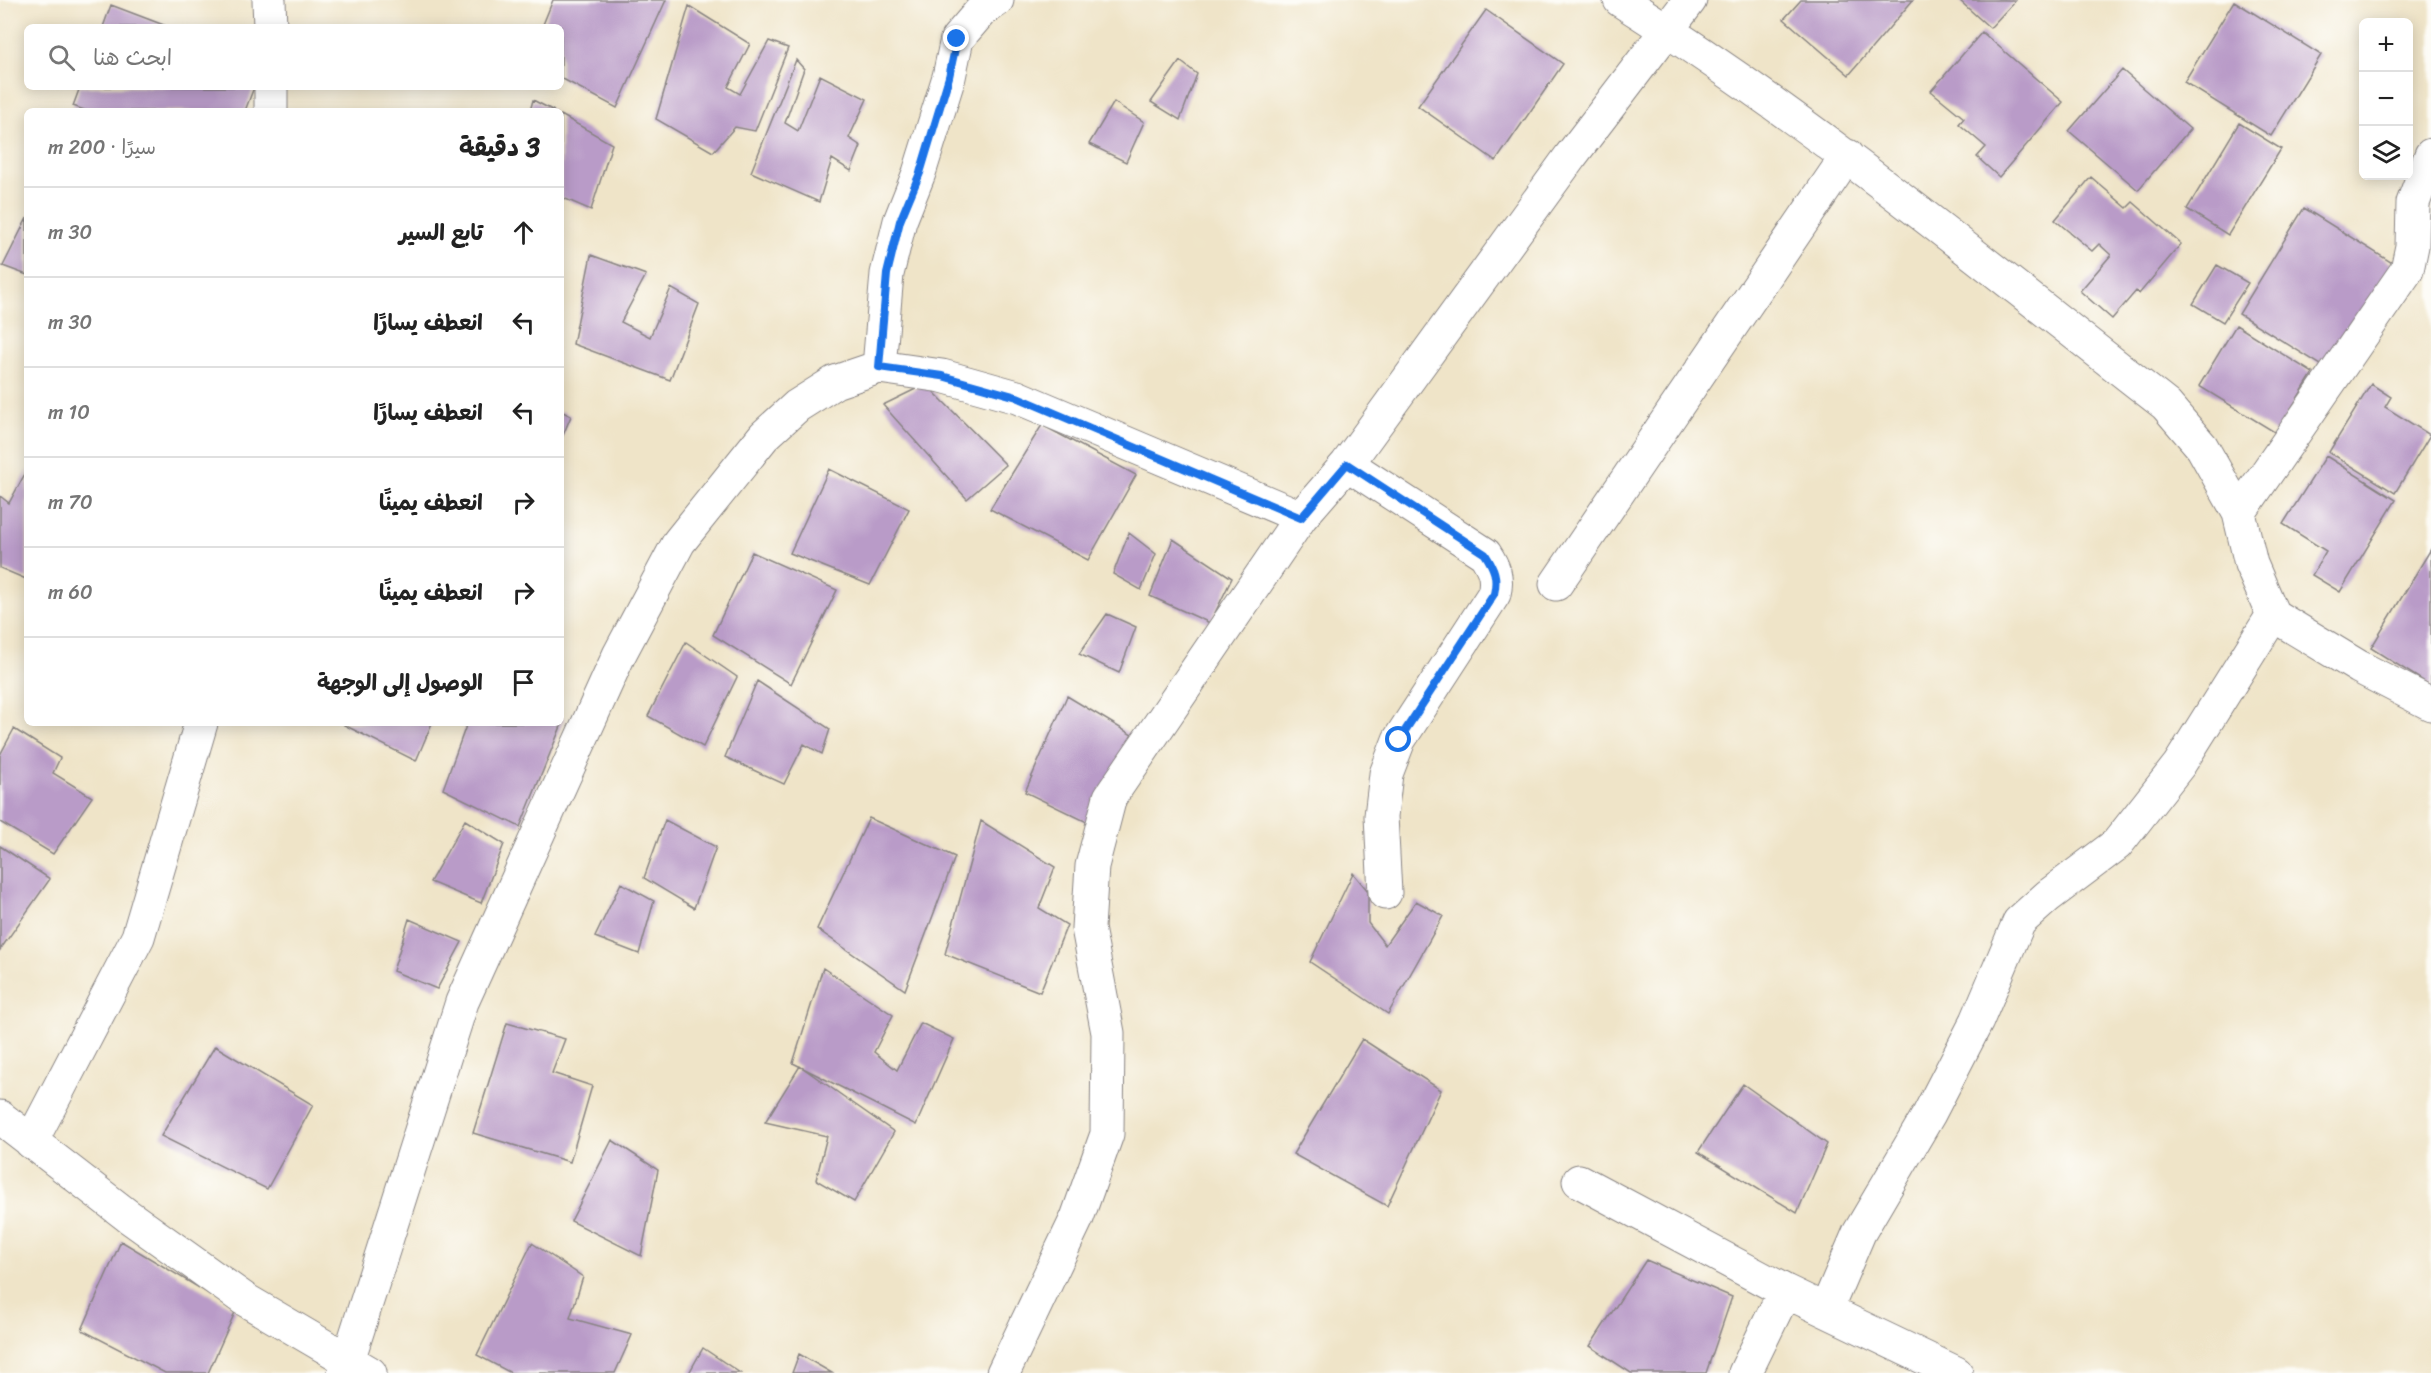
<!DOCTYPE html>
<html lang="ar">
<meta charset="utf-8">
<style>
body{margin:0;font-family:Sriracha,"Playpen Sans Arabic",sans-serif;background:#f6f6f6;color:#222;direction:rtl}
.controls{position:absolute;right:18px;top:18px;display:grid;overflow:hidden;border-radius:9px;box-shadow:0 3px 15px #0003}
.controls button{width:54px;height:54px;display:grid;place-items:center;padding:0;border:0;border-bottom:2px solid #e0e0e0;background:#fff;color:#222;font:30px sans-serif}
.stop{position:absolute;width:18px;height:18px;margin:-14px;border:4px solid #1a73e8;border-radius:50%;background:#fff}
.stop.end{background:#1a73e8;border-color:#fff;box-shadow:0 2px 6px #0008}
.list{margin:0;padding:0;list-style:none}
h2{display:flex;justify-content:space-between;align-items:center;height:78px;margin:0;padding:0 24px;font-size:26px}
h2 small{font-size:20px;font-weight:400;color:#767676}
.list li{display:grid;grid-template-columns:39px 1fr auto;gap:18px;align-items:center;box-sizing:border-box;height:90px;padding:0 24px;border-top:2px solid #e0e0e0}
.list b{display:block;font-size:22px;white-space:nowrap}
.list em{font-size:20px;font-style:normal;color:#767676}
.icon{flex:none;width:33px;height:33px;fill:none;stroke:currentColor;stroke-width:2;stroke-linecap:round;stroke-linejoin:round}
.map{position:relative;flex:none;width:2431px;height:1373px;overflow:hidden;direction:ltr}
.search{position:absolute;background:#fff;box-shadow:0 3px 15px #0003;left:24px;top:24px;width:540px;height:66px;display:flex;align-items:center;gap:15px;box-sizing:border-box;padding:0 21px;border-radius:9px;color:#767676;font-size:22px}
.panel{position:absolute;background:#fff;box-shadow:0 3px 15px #0003;left:24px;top:108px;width:540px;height:618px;border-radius:9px;direction:rtl}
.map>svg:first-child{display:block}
.building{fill:#b99bc8}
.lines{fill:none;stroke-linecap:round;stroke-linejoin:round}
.street-casing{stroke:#888382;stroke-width:35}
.street{stroke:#fff;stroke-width:33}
.route{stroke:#1a73e8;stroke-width:8}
</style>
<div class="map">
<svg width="2431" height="1373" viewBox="0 0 2431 1373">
<rect width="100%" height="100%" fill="#fdfcf7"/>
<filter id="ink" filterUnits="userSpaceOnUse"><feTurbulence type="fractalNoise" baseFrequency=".0167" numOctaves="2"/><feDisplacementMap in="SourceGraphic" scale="12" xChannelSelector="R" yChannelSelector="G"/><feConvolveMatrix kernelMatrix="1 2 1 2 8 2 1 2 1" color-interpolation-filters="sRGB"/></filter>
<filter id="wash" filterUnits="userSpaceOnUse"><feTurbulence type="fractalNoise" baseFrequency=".008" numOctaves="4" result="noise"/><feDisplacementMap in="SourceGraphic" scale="24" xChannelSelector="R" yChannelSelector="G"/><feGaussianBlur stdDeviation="1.35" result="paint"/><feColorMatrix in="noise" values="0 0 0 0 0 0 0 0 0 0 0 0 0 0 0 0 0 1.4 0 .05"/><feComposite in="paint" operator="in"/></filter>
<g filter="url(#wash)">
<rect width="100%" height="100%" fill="#efe4c8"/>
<g id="blocks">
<path class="building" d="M553 0H666L617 108 561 78V27H542Z
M1801 0H1913L1849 75 1784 19Z
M1959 0H2016L1990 28Z
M2234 1 2321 55 2271 136 2184 82Z
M111 5 169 27H103Z
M689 6 750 44 728 87 740 94 769 41 788 48 755 131 735 127 713 152 656 119Z
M1486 10 1563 64 1496 161 1418 106Z
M1982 32 2063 102 1999 177 1977 157 1986 147 1959 124 1964 118 1931 91Z
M796 60 804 69 785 123 798 131 820 75 867 99 849 138 861 146 851 171 832 159 819 202 751 172Z
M1180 61 1197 74 1180 120 1151 102Z
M2122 70 2190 129 2138 190 2069 131Z
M80 87H254L245 111H87L73 106Z
M533 100 554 111H530Z
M1114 102 1144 122 1126 162 1089 144Z
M561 115 612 144 591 210 561 197Z
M2239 123 2281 149 2228 235 2187 209Z
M2091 177 2127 208 2133 202 2181 244 2139 294 2136 291 2112 319 2080 291 2111 255 2099 244 2092 251 2055 220Z
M2304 208 2394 264 2329 370 2239 314Z
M27 218V275L3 266Z
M591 255 646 275 621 322 650 337 671 288 699 304 670 380 573 344Z
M2217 265 2248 283 2223 322 2193 304Z
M2236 325 2313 373 2276 433 2199 386Z
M926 384 1006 465 967 499 883 405Z
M2371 384 2391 397 2385 407 2430 435 2395 493 2329 452Z
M561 411 571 416 561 440Z
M1042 425 1136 475 1088 560 990 509Z
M2326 456 2396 500 2340 592 2312 575 2326 551 2283 524Z
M829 469 909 509 870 585 790 553Z
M27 470V578L26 579 0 568V496L9 503Z
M1129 533 1156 554 1141 590 1113 574Z
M1173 539 1232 578 1210 623 1150 596Z
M2431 549V686L2371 648Z
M752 552 837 590 791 684 713 635Z
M1107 614 1136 627 1119 673 1079 654Z
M686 642 737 677 703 747 648 716Z
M757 681 830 729 822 754 804 744 784 784 725 757Z
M1067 696 1132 735 1091 824 1025 792Z
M561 717 564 719 520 827 443 789 467 723H561Z
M345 723H432L416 761 344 725Z
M14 729 60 758 53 773 92 797 53 854 0 822V755Z
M869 818 955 857 905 990 817 929Z
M465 820 504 844 481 903 430 882Z
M665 820 716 847 694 908 644 878Z
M981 821 1055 867 1039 908 1067 925 1040 992 945 954Z
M0 846 50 879 0 950Z
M1353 873 1368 891V923L1385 945 1416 901 1443 916 1388 1014 1310 962Z
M621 883 654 901 639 954 595 937Z
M409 919 462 942 437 989 393 971Z
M823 968 893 1015 874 1052 897 1070 921 1023 954 1039 916 1125 793 1063Z
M507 1023 565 1039 552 1073 592 1086 570 1162 473 1133Z
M1362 1039 1441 1090 1387 1206 1293 1154Z
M215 1046 313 1105 267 1189 161 1136Z
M800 1066 894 1132 854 1202 816 1180 827 1136 765 1122Z
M1743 1084 1827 1144 1797 1213 1698 1152Z
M612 1140 658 1170 641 1256 571 1221Z
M121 1241 236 1310 208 1373H165L82 1330Z
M532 1243 583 1277 570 1318 632 1335 615 1373H511L477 1355Z
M1646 1260 1732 1297 1706 1373H1631L1590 1346Z
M703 1348 740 1373H689Z
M799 1354 832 1373H792Z"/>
</g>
</g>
<g filter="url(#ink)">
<use href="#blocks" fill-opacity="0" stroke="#888382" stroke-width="1.5"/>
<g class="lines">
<g class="street-casing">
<path id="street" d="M269 0 270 27
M1620 0C1812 121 1987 266 2166 405L2202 447 2239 513 2251 564 2273 615 2359 667 2431 704
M271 87V111
M879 367 887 274 900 221 919 173 949 77 957 39 981 11 997 0
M1347 464 1485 554C1494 568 1498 577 1494 594L1399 740 1386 774 1381 816 1385 893
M2239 513 2407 270 2412 246 2413 203 2431 155
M1556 584 1847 156
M0 1117 128 1216 244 1299 370 1373
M31 1142 138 937 201 723
M1579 1181 1785 1291
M1826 1310 1859 1233 1929 1114 1977 1021 2019 922 2048 896 2117 844 2179 765 2273 615
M344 1373 462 1002 619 655 679 542 764 436 797 406 835 382 879 367 942 376 1017 397 1301 517
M1003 1373 1077 1218 1107 1134 1108 1033 1088 928 1092 866 1110 797 1301 517 1347 464 1570 157 1690 0
M1745 1373 1785 1291 1956 1373"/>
</g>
<use href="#street" class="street"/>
</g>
</g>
<g class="lines" filter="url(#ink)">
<path class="route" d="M957 39 949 77 920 173 900 221 887 274 879 367 942 376 1017 397 1301 518 1347 464 1485 554C1494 568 1498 577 1494 594L1399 740"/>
</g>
</svg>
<div class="controls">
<button>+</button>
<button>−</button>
<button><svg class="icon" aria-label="layers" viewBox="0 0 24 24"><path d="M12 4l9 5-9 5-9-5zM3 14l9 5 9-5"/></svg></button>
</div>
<div class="stop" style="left:1399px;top:740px"></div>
<div class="stop end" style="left:957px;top:39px"></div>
<div class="search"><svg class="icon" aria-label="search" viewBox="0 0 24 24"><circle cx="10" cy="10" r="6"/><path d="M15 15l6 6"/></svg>ابحث هنا</div>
<section class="panel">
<h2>3 دقيقة<small>سيرًا · 200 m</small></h2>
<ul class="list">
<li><svg class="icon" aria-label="ahead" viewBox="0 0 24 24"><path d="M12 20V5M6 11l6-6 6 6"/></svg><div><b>تابع السير</b></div><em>30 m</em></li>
<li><svg class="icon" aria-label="left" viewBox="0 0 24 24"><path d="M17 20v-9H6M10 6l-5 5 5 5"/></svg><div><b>انعطف يسارًا</b></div><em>30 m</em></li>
<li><svg class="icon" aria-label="left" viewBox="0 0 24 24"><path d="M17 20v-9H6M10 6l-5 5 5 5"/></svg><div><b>انعطف يسارًا</b></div><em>10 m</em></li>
<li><svg class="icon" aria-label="right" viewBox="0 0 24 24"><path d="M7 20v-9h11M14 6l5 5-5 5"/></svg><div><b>انعطف يمينًا</b></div><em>70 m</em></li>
<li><svg class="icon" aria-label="right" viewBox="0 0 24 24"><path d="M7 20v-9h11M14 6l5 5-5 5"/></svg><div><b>انعطف يمينًا</b></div><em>60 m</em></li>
<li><svg class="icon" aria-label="arrive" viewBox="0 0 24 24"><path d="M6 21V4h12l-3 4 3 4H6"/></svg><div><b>الوصول إلى الوجهة</b></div></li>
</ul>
</section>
</div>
